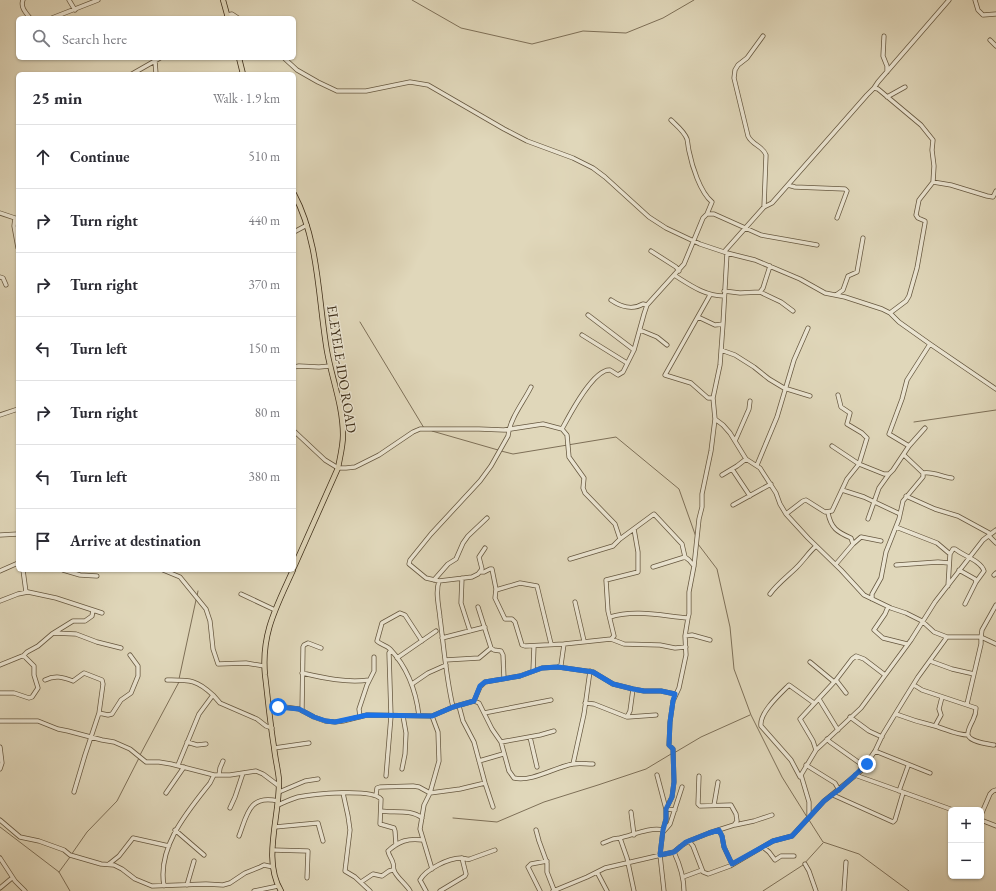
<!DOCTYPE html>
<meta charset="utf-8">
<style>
body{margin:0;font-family:"EB Garamond",serif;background:#f7f7f7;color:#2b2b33}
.controls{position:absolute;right:12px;bottom:12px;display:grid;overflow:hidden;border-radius:6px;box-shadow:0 1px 3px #0004}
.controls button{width:36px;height:36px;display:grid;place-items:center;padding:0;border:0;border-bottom:1px solid #e1e1e2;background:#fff;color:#2b2b33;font:20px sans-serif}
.stop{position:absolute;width:12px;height:12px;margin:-9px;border:3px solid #1a73e8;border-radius:50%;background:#fff}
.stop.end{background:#1a73e8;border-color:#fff;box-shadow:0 1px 4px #0008}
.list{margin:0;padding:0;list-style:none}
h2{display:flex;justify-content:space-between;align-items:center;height:52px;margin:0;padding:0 16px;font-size:17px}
h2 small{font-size:13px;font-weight:400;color:#7c7c81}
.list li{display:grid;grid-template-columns:26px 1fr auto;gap:12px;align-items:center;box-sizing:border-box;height:64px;padding:0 16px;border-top:1px solid #e1e1e2}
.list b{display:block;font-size:15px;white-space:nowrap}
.list em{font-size:13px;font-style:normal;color:#7c7c81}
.icon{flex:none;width:22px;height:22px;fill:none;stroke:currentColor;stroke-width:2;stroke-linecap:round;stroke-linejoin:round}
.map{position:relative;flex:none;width:996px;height:891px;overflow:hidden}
.search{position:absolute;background:#fff;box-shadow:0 1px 3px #0004;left:16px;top:16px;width:280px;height:44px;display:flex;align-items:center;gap:10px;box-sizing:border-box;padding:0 14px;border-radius:6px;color:#7c7c81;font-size:15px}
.panel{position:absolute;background:#fff;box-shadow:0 1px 3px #0004;left:16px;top:72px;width:280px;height:500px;border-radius:6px}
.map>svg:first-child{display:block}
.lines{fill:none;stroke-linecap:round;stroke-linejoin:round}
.stream{stroke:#7e7058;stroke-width:1}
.minor-casing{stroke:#665840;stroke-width:5}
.major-casing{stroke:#3d2d18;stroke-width:6}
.minor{stroke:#ebe5d2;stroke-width:3.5}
.major{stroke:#e0d7ba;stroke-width:4.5}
.route{stroke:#1a73e8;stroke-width:5}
.labels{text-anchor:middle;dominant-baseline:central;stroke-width:3;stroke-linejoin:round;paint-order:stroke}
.street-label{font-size:14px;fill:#3d2d18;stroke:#ebe5d2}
</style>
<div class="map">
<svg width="996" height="891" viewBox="0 0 996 891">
<rect width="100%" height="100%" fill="#e0d7ba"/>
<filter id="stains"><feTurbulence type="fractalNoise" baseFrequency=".005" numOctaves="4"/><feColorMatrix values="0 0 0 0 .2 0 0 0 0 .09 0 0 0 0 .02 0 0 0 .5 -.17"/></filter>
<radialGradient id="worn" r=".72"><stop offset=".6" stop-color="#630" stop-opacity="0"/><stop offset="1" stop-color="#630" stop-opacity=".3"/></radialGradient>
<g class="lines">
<path class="stream" d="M412 0 461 28 532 44 583 31 626 33 663 18 694 0
M360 322 424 428
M914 422 996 410
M432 431 498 450
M501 451 513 454 616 437 679 489 696 537
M698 544 717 569 730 627 734 669 751 715 782 777 807 817
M197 596 198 591
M179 679 196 600
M674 753 701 737 750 715
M140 755 179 682
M453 818 497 822 544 802 598 785 646 769 671 754
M809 820 823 842 859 854 909 891
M0 827 59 872 70 891
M71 855 87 832 117 801 139 758
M59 872 70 857
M763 891 803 865 823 843"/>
<g class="minor-casing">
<path id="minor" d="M23 0C20 7 26 13 30 18
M69 0 75 10
M975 0 978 10 983 15 996 14
M227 15 232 14 238 18
M52 18 98 0
M763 36 747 58 738 65 735 70 734 78 748 136C752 145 763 146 766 155L764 207
M884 36 883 56 887 66V72
M990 40 996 46
M284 58 297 70 318 82 337 91H366L410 82 428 85 504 129 527 141 573 158 593 168 605 177 649 217 666 228 700 244 727 253 755 260 800 279 825 293 845 297 882 309 890 313 899 322 930 344 996 389
M155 61 156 74
M132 74 160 58
M874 88 878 82 949 0
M887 97 905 87
M671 120C677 126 684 131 687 139 688 143 688 147 689 151 692 166 700 192 712 202L707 214
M933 182 951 185 987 196 993 197 996 191
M788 185 795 187 845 189 847 191 837 218
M0 213 18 219
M15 218 14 226 18 248
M294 232 307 225
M651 251 676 267 679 271
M724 252 764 207 772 203 867 95 874 88 878 89 921 125 933 140 932 150 934 166 933 182 919 200 916 215 918 218 925 221V223L917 268 909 296 906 301 890 313
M674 275C690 285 705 296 724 296
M0 277 3 278 6 285
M724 291 740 293 760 292 763 288 770 266
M760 292 781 302 793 311
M710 295 665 375 691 383 708 398H713
M836 295 843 290 848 276 857 272 863 238
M611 300C621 307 633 310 643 304L647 305
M588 315 634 350
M698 317 715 325 723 324
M640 330 657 337 667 345
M582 335 627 363
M721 350 735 355 754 367 769 379 784 388 810 396
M294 367 299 366 319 367 330 366
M0 415 18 409
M562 429C569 416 593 369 610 370L618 375 623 372 634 350 644 314 647 305 684 264 703 218 707 214H714L761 235 817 245
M294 431 325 460 338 468H346L355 467 379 455 413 432 420 429H479L504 430 543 424 562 429 567 435 569 457 584 478 583 488 585 493 615 524 620 539
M735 441 749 409 750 401
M832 446 859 464 867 438 862 433 847 424 850 413 841 407 838 395
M909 446 889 434 902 399 907 380 930 344
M757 465 777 417 794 360 808 328
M732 469 750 496
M923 473C933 471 942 477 952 478
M722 475 737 466 746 459
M842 490 864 497 900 514
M906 496 935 509 958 516 991 534
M733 505 771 484
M828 513C831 528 837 532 851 538L853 544
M786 514 803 501 806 500 825 512 832 511 847 479 859 464 884 474H889L893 470 909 446 925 428
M868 519 879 488 889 474
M896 527 937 543 950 554 948 586
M0 535 18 534
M989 536 996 543
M485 548 479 557 482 569 478 574 472 577 439 581 426 578 409 564 410 560 431 534 480 481 491 466 508 436C510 418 523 403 531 387
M950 554 953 549H955C964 556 981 561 984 571L976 582
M570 559 613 546 620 539 654 514 682 544 685 557
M836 564 853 544 861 537 881 541
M896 565 938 562 949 563
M653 567 685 557 689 560 694 566
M23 570 26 592
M63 570 80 575 97 576
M163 570 180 577 206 609 210 621 213 649 218 664 246 663 264 666
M959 570 975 579 976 582 965 604
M0 571 18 563
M480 572H484L490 569H492L496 589 495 598 505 619H512L515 622 522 645 525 646 564 644
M994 575 996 573
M462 578 461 603 470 631
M434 580 448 564 456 559 463 543 468 536 487 518
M439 581C435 593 439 606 440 618 444 648 446 678 453 707
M496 590 520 583 537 586 551 644
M241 594 275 610
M770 594C777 584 788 576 797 567 804 560 809 552 816 546
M872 599V594L881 578 886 552 899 519 903 501 923 477V473L904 455
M0 601 18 594 28 592 56 598 102 613
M575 602 584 641
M478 607 491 648 494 650 501 651 503 655 504 679
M888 607 885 614 874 630 883 638 907 644
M610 617C635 609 663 616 688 618L685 636 686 655 679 688 673 701 670 722 669 745 673 749 674 782 672 797 666 809 675 810
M688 618 689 614V592L694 566 699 519 702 507V494L711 451 715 419
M54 633 76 634 97 642 121 648
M685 636 692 635 710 640
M947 637H981L982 630 996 605
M442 638 485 627
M611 639 614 636 608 611 606 580 638 572V552L634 529
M23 656 27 652 38 646 52 634 73 621H85L92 616 93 610
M397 658 436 631
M445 660 479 658 491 648
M930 661 952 669 974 674
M810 662 833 681
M0 665 22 656 25 657 34 666V675L38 688 32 697 29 698 14 693H0
M558 667 561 665 564 644 611 639 624 644 660 645 675 648 686 647
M533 671 534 646
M302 673C324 678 346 683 369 680
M45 680C55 675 63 677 73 681L84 673 102 680 103 684 99 713 108 715 112 714 121 700 131 693 138 676V666L130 655
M167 680C189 680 196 679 213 695
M836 680 852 659 856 656 864 659 885 675
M412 684 428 673 446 665
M914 685 922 690 976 708C976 713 975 716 973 720 971 724 967 731 968 735 970 742 988 744 994 745
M819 699 838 730
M474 701 479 703 492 729 501 742 509 771 514 778C533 782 555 767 573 764 579 763 586 764 593 764
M585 703 594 704 627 717 630 711 633 689
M967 704 981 644V637L996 644
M459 706 463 721 474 742 485 783 493 807
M269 709 285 707 299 709 314 717 325 721 335 722 343 721 367 715 432 716 453 707 474 701 480 687 485 682 520 676 542 668 558 667 593 672 613 684 633 689 644 691H661L675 694
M302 711 303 647 304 645 308 643 321 648
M484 713 551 700
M896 714C909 719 922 723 935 726 946 729 956 735 968 735
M419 716C416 691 408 668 390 649 386 645 381 645 377 641L382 623 400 613 405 615 422 641
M432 716 438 732 439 761 430 793 424 805 420 829 432 869
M360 717 359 709 367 685 374 671V657
M628 717 656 715
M850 717 869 731 882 737
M0 721H38L58 729 68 731 102 740 114 742 130 749 146 762H159L171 764 214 775H230L256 771 263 774 279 786
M935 726 941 715 939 709 942 697
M530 737 537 767
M827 739 830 742 861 764V770
M187 742 197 745 206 744
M501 742 540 735 554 731
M274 748 309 743
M816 750 813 741 800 719 836 680 846 693
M875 751 930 773
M479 761 503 754
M573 764 584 714 590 671
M178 765 199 714 213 695 220 703 257 719 266 726 272 728
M806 765 835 783 839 790
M0 769 2 763 0 747
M402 769 405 754 406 733 403 716
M219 775 220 768 223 761
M657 775 666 809V819L663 830 660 855 664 891
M855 775 953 810
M386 776 391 716 389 653 391 650
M800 777 791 760 761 726C759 713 780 694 789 685L814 703
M899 791 908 766
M74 792 85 755 99 713
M279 792 305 781 318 779
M166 793 184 767
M343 793 348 816 350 830 345 871 355 877 370 891
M376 795 377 788 380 787 413 786 419 787 430 793 460 789 485 783
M833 795 893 822 895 820 903 793
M278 805C285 802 291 799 298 797 313 794 372 788 381 799L380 824 394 828 395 831 396 845
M714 805 718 782
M230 808 235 797 243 773
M381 811C394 813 411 809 422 818
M631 812 634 835
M981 815 990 794 993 791 996 790
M809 816V802L801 775 816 750 861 708 911 640 935 602 983 540 996 530
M0 820 20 837 39 841 64 850 70 855 101 864 114 865 122 869 135 879 152 886 206 884 223 885 230 883 245 873 260 867 264 865 273 867
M981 820 996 826
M735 825 754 821 772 815
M275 827 318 823 323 841
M175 830 204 855
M536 830 539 841 547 863V872L554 890
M719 831 722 836 724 847 732 864
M663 832 670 824 682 787
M239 836C247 815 249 794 278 801
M620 838C633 835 650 827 663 830
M689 841 709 833 734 825 737 821 736 814 731 805 700 806 698 804 699 776
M603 843 613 839 620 838 627 858 634 891
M763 847 769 852 775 860 781 856H794
M273 850 308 851 307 878
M674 852C680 865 684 877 684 891
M0 858 15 881 25 891
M109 864 119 856 133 838 169 846
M805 864 809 871 816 891
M597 872 607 891
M683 877 702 870
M361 882 373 874 382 876 389 871 393 870
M187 885 194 861
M164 886C157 847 187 812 210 783L214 775
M0 888 12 878
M254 891 278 886
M410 891C407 885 395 876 394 870 393 868 394 865 393 863 392 859 389 856 388 851 399 841 408 838 423 840
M426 891 420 880C426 869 449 858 461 858 465 858 466 860 470 859L495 850
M440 891 465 876 466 874 462 858
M540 891 528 867 531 864 547 861
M553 891 587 877 605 868 674 852 681 846 689 841 693 846 703 872 708 874 730 866 773 841 792 836 824 801 862 770 875 751 883 734 905 698 918 677 947 637 934 632 922 621 906 613 891 608 864 595 841 570 808 538 786 514 780 504 776 493 760 468 746 459 730 433 723 425 715 419 713 398 720 365 723 324 727 253
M844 891 846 862"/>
</g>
<g class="major-casing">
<path id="major" d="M223 0 228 18
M239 58 243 74
M294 194C319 241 318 298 327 351 332 379 343 406 343 435 343 446 340 457 338 468L294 567
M281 891C262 859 280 816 279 780 278 769 275 758 274 747 270 723 268 699 265 675 261 633 277 606 293 570"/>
</g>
<use href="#minor" class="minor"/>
<use href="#major" class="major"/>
</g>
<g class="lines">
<path class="route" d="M278 707 299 709 314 717 326 721 335 722 367 715 432 716 453 707 474 701 480 686 485 682 520 676 542 668 558 667 593 672 613 684 633 689 644 691H661L675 694 673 701 670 722 669 745 673 749 674 782 672 797 666 809V819L663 830 660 855 674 852 686 842 709 833 719 830 722 836 724 847 732 864 773 841 792 836 824 801 841 788 867 764"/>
</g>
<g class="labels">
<g class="street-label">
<text transform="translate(342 369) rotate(81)">ELEYELE-IDO ROAD</text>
</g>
</g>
<rect width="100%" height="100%" filter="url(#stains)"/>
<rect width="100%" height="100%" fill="url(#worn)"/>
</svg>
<div class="controls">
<button>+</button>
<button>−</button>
</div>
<div class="stop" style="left:278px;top:707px"></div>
<div class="stop end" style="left:867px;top:764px"></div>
<div class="search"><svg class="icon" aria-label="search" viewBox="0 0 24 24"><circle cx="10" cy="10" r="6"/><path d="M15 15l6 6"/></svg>Search here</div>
<section class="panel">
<h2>25 min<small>Walk · 1.9 km</small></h2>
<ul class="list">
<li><svg class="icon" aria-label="ahead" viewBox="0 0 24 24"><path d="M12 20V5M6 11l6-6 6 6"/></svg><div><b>Continue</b></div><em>510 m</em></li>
<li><svg class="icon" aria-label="right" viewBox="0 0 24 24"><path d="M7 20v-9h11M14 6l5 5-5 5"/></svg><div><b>Turn right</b></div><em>440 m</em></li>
<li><svg class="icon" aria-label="right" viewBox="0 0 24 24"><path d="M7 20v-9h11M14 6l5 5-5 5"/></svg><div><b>Turn right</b></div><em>370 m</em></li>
<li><svg class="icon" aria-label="left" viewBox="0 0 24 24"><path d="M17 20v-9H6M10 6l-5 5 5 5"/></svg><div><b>Turn left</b></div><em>150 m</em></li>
<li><svg class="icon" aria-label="right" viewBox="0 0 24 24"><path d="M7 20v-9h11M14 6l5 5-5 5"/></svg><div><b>Turn right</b></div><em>80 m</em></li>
<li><svg class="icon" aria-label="left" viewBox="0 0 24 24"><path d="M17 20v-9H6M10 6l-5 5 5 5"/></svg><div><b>Turn left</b></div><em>380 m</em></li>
<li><svg class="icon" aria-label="arrive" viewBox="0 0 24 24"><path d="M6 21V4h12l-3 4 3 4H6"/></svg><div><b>Arrive at destination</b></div></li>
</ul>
</section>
</div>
